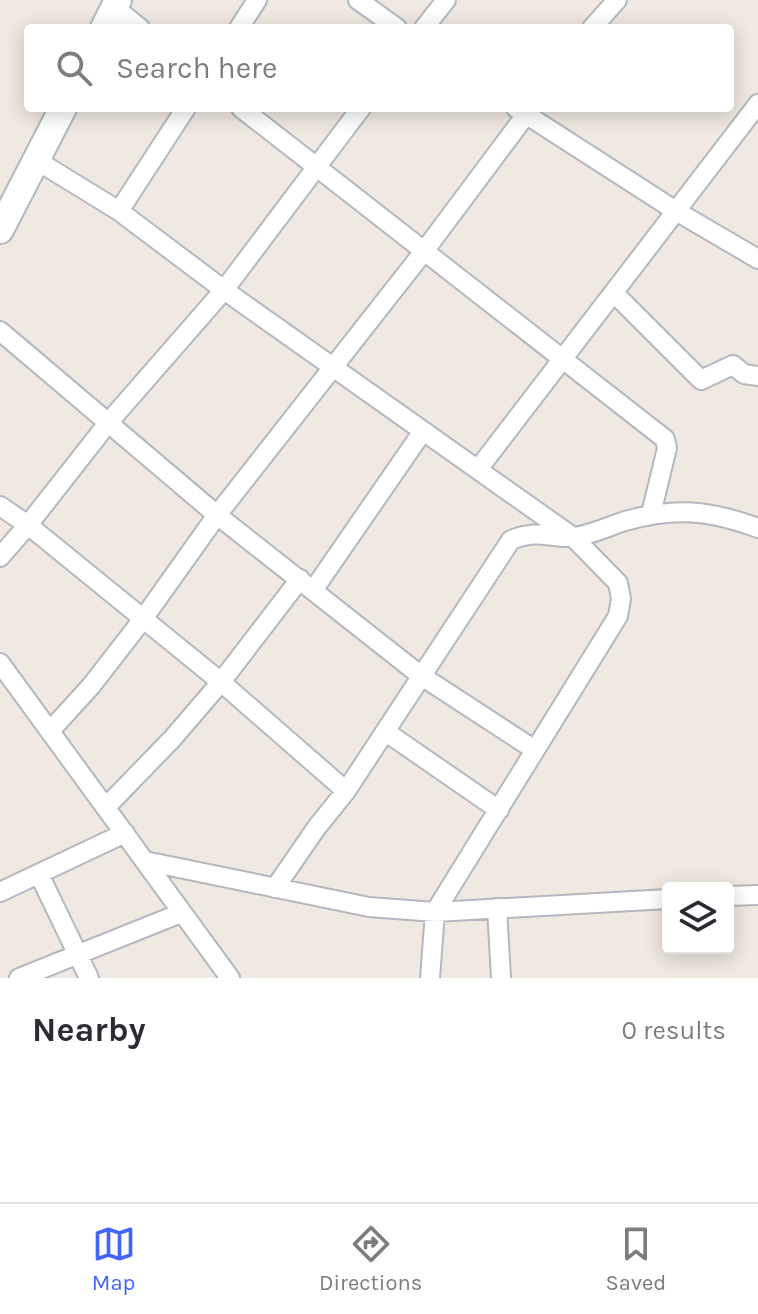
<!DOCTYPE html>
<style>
body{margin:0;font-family:Karla,sans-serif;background:#f7f7f7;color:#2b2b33}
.controls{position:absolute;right:24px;bottom:24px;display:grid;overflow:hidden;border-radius:8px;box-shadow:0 4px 20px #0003}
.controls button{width:72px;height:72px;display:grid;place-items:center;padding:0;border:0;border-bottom:2px solid #e1e1e2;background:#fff;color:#2b2b33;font:40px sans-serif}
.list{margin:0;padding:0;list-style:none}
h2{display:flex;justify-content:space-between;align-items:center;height:104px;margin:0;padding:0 32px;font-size:34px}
h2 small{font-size:26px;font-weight:400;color:#7c7c81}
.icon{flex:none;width:44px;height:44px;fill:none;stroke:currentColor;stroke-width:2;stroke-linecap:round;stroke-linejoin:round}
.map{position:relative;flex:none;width:758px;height:978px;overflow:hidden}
.search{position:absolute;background:#fff;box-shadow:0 4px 20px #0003;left:24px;right:24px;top:24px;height:88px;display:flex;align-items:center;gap:20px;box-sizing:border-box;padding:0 28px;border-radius:8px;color:#7c7c81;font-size:30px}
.sheet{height:224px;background:#fff}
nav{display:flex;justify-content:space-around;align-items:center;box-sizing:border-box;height:112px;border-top:2px solid #e1e1e2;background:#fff;font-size:22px;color:#7c7c81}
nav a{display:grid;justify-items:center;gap:4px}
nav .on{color:#4264fb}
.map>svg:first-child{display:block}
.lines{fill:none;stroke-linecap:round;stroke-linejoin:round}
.minor-casing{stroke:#b4b7c1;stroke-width:22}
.secondary-casing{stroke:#b4b7c1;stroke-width:30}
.minor{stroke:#fff;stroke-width:18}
.secondary{stroke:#fff;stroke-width:26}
</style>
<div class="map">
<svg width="758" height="978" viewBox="0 0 758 978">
<rect width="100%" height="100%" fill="#efe9e1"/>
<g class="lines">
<g class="minor-casing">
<path id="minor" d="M358 0 397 28
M114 7 140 28
M239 28 257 0
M424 28 446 0
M592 28 617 0
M241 108 665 439 667 448 651 514
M516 108 676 211 758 259
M36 160 119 211 224 290 573 537 618 583 621 599 618 616 435 912 430 978
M119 211 186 108
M614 293 701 380 733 365 744 374 758 376
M0 331 217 515 420 675 535 750
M479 468 758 104
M0 506 28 525 221 682 346 791
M0 557 28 525 108 423 224 290 361 108
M314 589 423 431
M0 663 230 978
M50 731 91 686 143 619 217 515 425 250 531 108
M386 732 499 810
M106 807 172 739 221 682 300 579
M145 861 369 907 435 912 668 899
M39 874 89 978
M275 888 317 827 346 791 511 540C540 529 546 538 572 537 589 536 609 526 625 521 675 507 709 510 758 528
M0 892 125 833
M728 896 758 895
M497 908 501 978
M19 978 181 913"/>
</g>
<g class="secondary-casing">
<path id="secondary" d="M104 28 118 0
M0 230 63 108"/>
</g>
<use href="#minor" class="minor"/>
<use href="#secondary" class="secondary"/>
</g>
</svg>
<div class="controls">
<button><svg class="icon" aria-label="layers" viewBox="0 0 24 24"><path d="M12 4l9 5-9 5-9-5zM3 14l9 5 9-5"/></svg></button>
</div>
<div class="search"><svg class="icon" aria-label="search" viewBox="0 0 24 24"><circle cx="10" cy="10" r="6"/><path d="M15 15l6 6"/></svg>Search here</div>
</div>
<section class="sheet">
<h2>Nearby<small>0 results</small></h2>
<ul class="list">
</ul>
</section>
<nav>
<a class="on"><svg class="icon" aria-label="map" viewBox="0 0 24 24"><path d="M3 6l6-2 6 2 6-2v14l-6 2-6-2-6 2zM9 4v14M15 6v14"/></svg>Map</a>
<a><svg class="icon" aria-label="directions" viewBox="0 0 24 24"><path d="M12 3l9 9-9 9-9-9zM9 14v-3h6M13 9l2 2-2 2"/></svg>Directions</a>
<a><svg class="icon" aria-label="saved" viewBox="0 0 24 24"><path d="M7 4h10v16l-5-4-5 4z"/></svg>Saved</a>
</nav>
